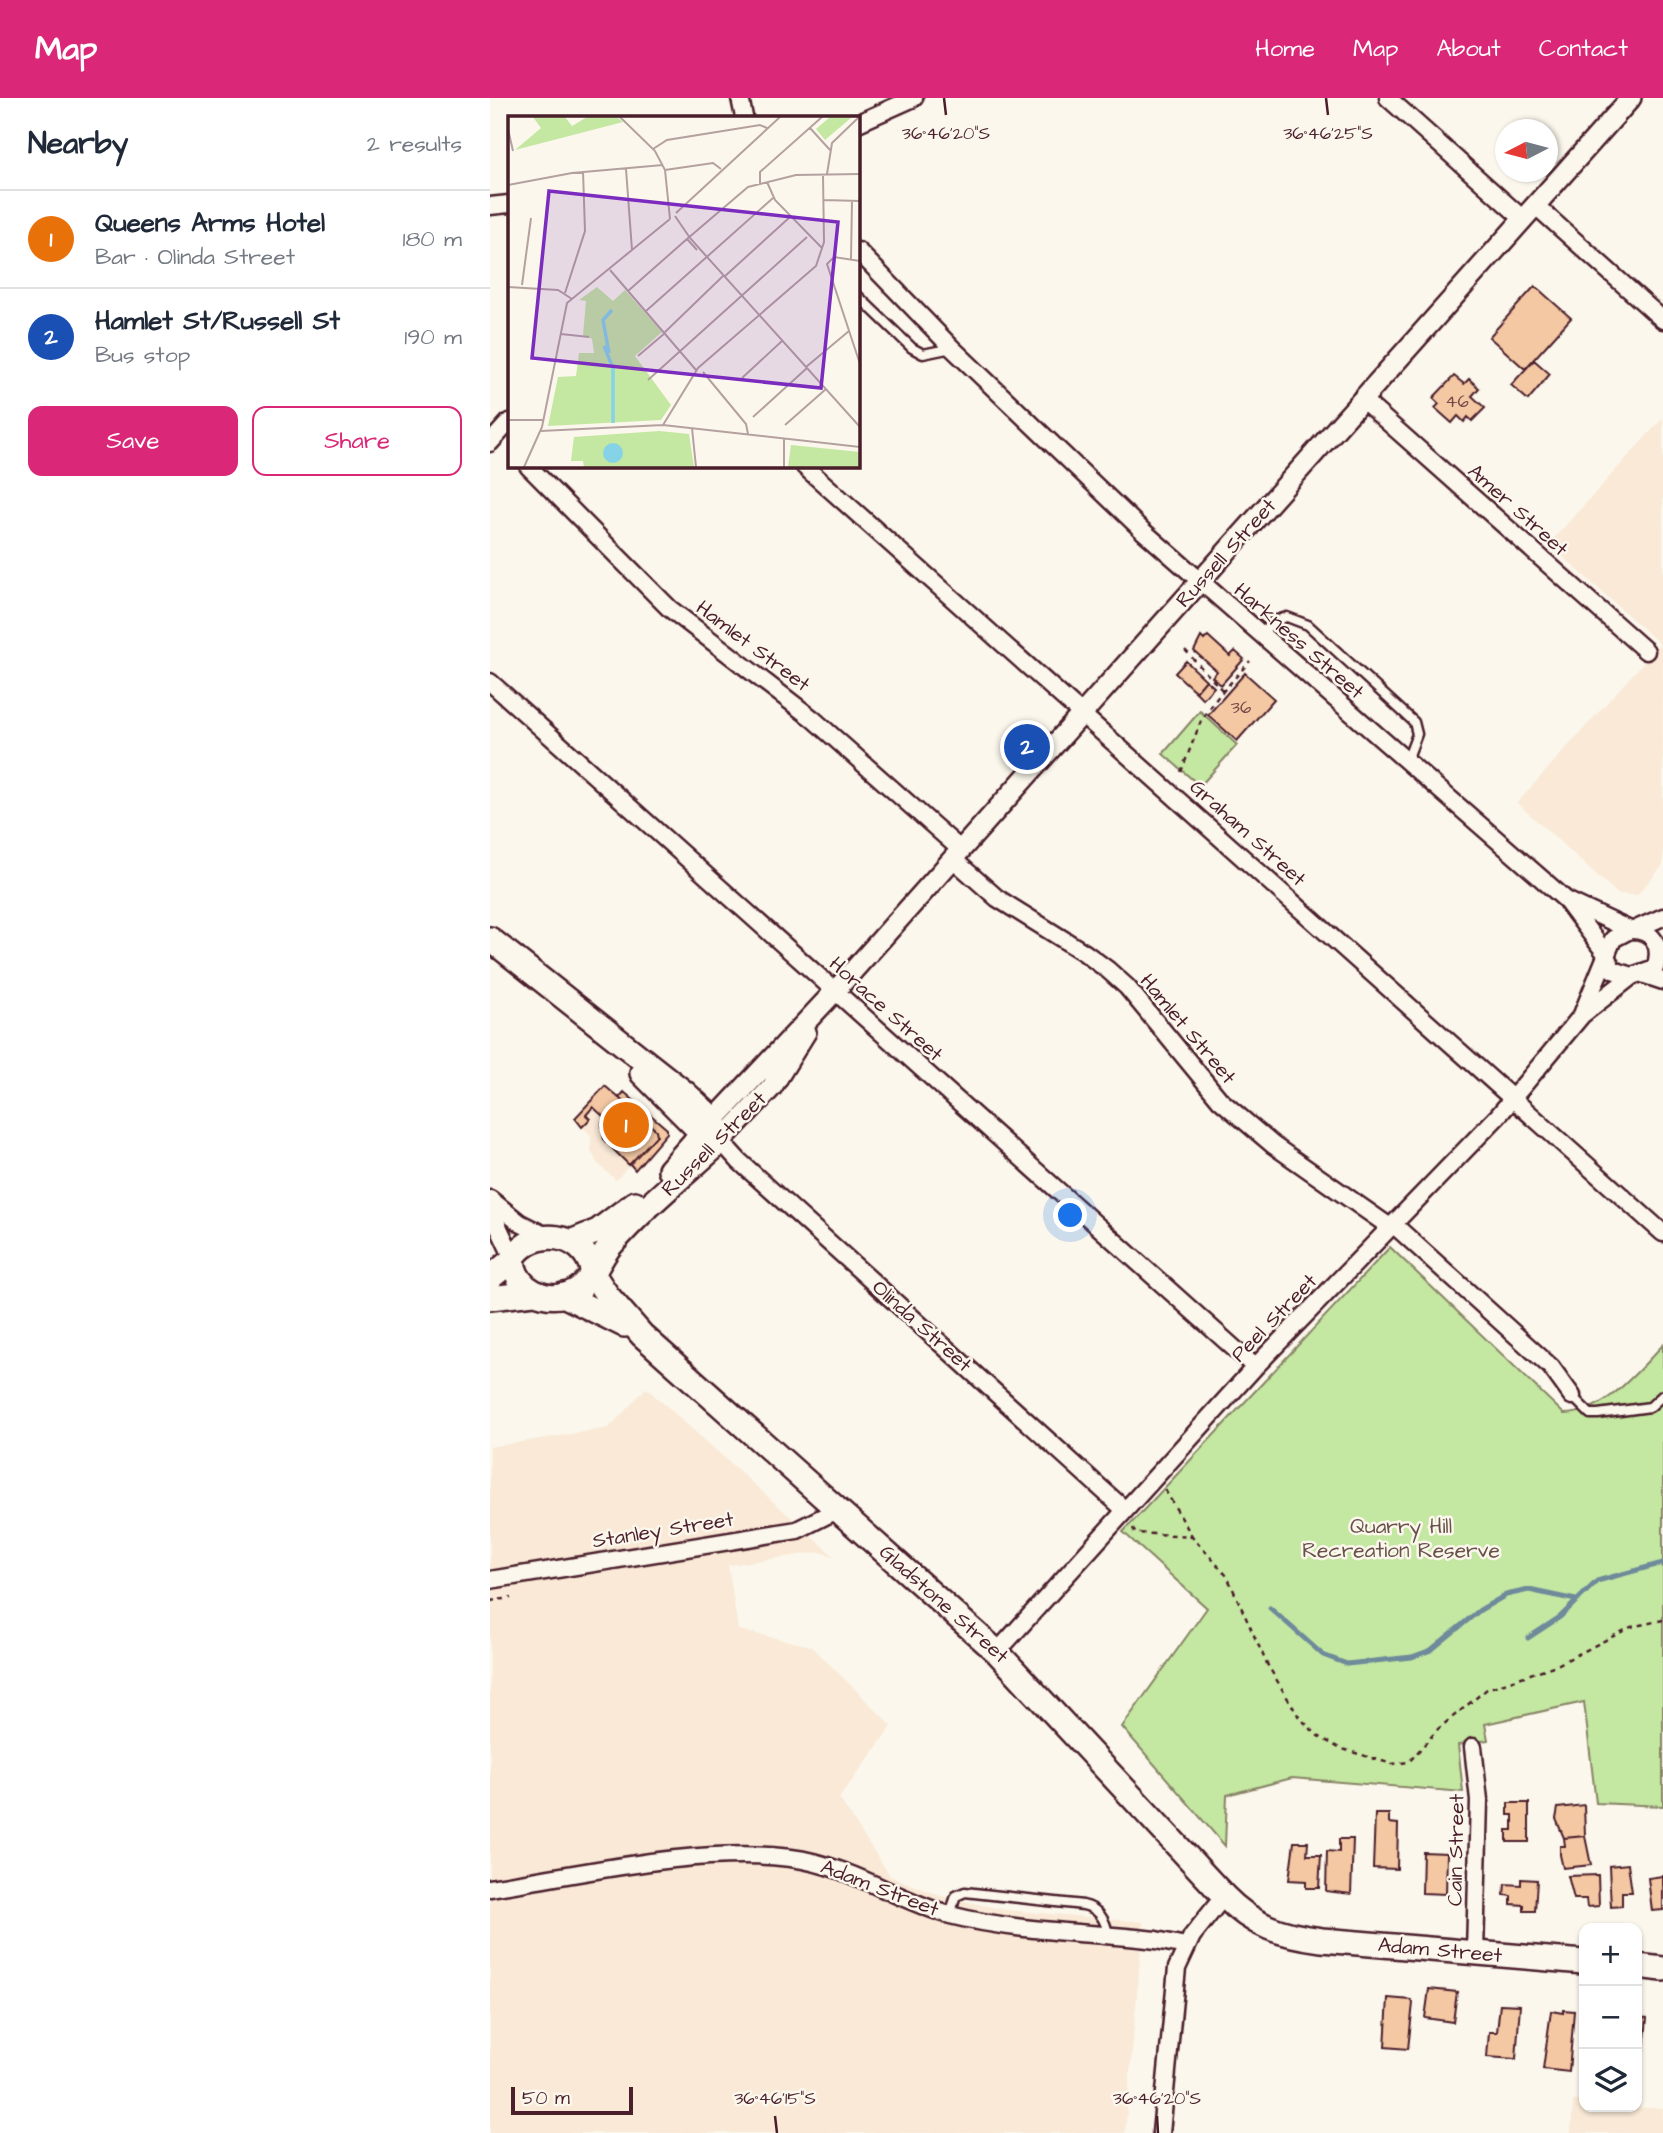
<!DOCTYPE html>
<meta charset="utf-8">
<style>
body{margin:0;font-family:"Architects Daughter",sans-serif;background:#f6f6f7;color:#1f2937}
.controls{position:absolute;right:21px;bottom:21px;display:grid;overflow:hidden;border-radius:14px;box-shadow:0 2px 5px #0004}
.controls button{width:63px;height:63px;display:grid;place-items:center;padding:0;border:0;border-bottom:2px solid #e0e1e3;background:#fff;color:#1f2937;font:35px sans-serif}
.compass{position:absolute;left:1005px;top:21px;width:63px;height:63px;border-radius:50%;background:#fff;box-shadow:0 2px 5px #0004;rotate:264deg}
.scale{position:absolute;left:21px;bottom:18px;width:122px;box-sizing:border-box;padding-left:7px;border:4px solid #4a1f2b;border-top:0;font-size:19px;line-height:24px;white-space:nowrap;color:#4a1f2b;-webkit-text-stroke:5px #fbf7ec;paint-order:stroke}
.you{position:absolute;left:581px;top:1118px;width:24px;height:24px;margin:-18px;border:5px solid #fff;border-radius:50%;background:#1a73e8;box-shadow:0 0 0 10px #1a73e833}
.badge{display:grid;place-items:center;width:46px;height:46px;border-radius:50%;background:#db2777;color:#fff;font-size:23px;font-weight:700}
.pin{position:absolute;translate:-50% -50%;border:4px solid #fff;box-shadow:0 2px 7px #0006}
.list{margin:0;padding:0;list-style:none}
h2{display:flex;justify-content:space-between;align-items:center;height:91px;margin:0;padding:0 28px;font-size:30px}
h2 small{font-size:23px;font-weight:400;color:#747a83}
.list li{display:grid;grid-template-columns:46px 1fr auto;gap:21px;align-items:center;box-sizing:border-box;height:98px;padding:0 28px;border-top:2px solid #e0e1e3}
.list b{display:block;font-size:26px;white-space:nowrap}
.list p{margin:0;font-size:23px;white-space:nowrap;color:#747a83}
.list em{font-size:23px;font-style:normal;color:#747a83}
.actions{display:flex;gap:14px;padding:21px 28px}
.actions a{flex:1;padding:16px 0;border:2px solid #db2777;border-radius:14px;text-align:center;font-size:24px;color:#db2777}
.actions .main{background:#db2777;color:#fff}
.icon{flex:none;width:38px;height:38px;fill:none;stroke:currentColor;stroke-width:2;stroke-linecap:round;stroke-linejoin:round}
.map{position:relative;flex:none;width:1173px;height:2035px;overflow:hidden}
header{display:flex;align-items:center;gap:42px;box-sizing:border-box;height:98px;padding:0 35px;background:#db2777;color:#fff}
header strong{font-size:33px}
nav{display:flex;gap:38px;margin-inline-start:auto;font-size:24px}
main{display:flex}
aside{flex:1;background:#fff}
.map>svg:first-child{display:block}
.built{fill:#f9e9d6}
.green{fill:#c4e7a1;stroke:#878366;stroke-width:2}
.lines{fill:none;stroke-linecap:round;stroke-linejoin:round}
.stream{stroke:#6e8a9b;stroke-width:5}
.building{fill:#f4c8a3;stroke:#4a1f2b;stroke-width:2}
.service-casing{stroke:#4a1f2b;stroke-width:13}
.minor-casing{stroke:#4a1f2b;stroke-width:21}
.tertiary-casing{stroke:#4a1f2b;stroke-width:24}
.secondary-casing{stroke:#4a1f2b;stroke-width:28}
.path{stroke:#4a1f2b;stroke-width:2.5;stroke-dasharray:5 5;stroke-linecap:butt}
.service{stroke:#fbf7ec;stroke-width:8}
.minor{stroke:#fbf7ec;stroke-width:16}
.tertiary{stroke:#fbf7ec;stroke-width:19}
.secondary{stroke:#fbf7ec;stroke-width:23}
.ticks{fill:none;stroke:#4a1f2b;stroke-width:2.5}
.labels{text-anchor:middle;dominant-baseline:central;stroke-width:5;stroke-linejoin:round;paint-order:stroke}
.number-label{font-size:18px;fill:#744949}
.street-label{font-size:21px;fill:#4a1f2b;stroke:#fbf7ec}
.park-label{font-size:21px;fill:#685148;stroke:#fbf7ec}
.inset-river{fill:none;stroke:#86d2e6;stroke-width:3.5}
.inset-road{fill:none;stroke:#b4a19f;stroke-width:2}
.view{fill:#7b2cbf;fill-opacity:0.15;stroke:#7b2cbf;stroke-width:3.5}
.inset-edge{fill:none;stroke:#4a1f2b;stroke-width:3.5}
.ticks-label{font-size:18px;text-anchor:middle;fill:#4a1f2b;stroke:#fbf7ec;stroke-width:5;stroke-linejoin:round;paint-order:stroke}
</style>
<header>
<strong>Map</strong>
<nav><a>Home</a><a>Map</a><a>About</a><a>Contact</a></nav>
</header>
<main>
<aside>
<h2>Nearby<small>2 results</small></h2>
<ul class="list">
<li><span class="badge" style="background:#e8710a">1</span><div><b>Queens Arms Hotel</b><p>Bar · Olinda Street</p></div><em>180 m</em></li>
<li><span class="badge" style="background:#1a4fb4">2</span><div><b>Hamlet St/Russell St</b><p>Bus stop</p></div><em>190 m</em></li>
</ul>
<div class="actions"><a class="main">Save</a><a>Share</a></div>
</aside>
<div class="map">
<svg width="1173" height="2035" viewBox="0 0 1173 2035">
<rect width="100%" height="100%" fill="#fbf7ec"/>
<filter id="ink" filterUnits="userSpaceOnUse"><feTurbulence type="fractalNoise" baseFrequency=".0143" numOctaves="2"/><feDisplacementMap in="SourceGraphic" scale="14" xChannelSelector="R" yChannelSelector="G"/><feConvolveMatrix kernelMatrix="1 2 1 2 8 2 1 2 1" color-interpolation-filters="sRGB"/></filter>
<g filter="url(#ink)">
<path class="built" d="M1173 320V767L1147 797 1128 796 1027 705 1170 546 1059 446Z
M114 986 169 1035 126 1082 107 1065 101 1052V1037L84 1020Z
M156 1290 344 1458 330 1454 238 1467 248 1532 321 1548 402 1628 349 1700 400 1778 451 1798 515 1812 653 1824 635 2035H0V1349L119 1330Z
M1083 2003H1094V2009L1173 2010V2035H1081Z"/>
<path class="green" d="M710 613 747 647 710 688 673 656Z
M900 1149 1074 1316C1116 1315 1146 1274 1173 1247V1708L1106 1705 1094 1604 995 1626 998 1642 968 1647 973 1694 802 1680 737 1697 735 1748 632 1629 717 1510 633 1434Z"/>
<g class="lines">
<path class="stream" d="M780 1510 833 1557 857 1566 922 1559 941 1552 990 1512 1016 1497 1039 1492 1086 1502
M1038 1540 1070 1519 1107 1483 1173 1465"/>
</g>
<path class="building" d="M1045 188 1081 220 1035 271 999 239Z
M1044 262 1060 276 1038 302 1021 287Z
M964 278 974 286 979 281 989 290 982 298 995 310 982 323 978 319 974 324 968 318 962 325 945 310 949 306 943 300Z
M718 538 740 558 745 553 754 561 731 587 722 579 727 573 704 553 711 539 714 542Z
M718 538 740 558 745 553 754 561 731 587 722 579 727 573 704 553 711 539 714 542Z
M696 563 716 582 706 594 685 575Z
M755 575 784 601 747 643 718 617Z
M716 582 724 589 713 601 706 594Z
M115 988 166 1032 167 1037 139 1067 114 1042 112 1026 114 1019 103 1009 96 1017 100 1021 92 1029 85 1020Z
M134 994 177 1031V1035L145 1072 140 1066 167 1037 166 1032 129 1000Z
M1018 1705H1039V1744H1017V1732H1023V1717H1018Z
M1094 1707 1095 1738 1074 1740 1066 1721 1068 1710Z
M885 1716H899V1725L908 1726 907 1771 883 1770Z
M1095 1738 1101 1767 1073 1770 1070 1757V1748H1075L1074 1740Z
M849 1741H863L861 1796 836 1793 837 1753 849 1754Z
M804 1744H818L817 1757H831L829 1790H816V1783L799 1782Z
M933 1754 957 1755 956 1796 932 1795Z
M1138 1766 1142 1794H1132V1808L1121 1809 1119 1768Z
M1108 1777 1109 1808 1097 1809 1096 1801H1084L1078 1778Z
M1173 1778V1812L1162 1813 1158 1780Z
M1031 1781 1047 1782 1045 1813H1034V1807L1021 1806V1798L1014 1797 1015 1786 1031 1787Z
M939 1891 967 1894 963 1924 935 1920Z
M898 1900 921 1902 923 1905 918 1951 895 1949Z
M1010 1906 1030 1907 1026 1961 997 1959 999 1934H1007Z
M1073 1912 1084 1913 1079 1974 1053 1971 1061 1913 1073 1915Z
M1147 1919 1157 1920 1154 1951H1150L1149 1955 1147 1954Z"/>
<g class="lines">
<g class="service-casing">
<path id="service" d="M368 198 422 250 433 256 462 250
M770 537 784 523 797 519 818 527 924 624 927 636 916 665
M1082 1298 1100 1316H1108L1160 1309 1173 1297
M460 1816 466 1798 475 1794 593 1807C608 1810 616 1822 618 1837"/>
</g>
<g class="minor-casing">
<path id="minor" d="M250 0 254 19
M898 0 1033 121
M368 25 424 0
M1045 107 1173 222
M0 108 19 106
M368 153 462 250 653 433 1076 802 1140 832
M873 302 1156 553
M0 345 19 324
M38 368 179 510 323 621 471 752
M314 368 1173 1135
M0 584 765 1269
M463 761 507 800 595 855 618 872 637 889 730 1002 783 1047 900 1129
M1077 804 1116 856
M1146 831 1173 819
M1140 832C1163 831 1173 848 1165 870L1142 878 1123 872 1116 858 1123 841Z
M1152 876 1173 883
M1093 914 1116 858
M231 1043 249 1063 635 1412
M0 1101 30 1125 58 1139
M0 1111 23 1160
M903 1126 1061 1269 1082 1298
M0 1482 307 1432 349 1411
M507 1554 765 1269 1008 1018 1092 917 1142 878
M983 1649 989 1702 985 1855
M0 1790C92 1776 209 1748 301 1760 358 1767 406 1802 460 1817 526 1834 599 1834 666 1842L696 1848
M671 2035 687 1870 702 1838 734 1798"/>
</g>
<g class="tertiary-casing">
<path id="tertiary" d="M224 1022 345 893 1141 0
M231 1043 282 989 316 934"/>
</g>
<g class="secondary-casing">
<path id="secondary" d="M0 841 195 995 224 1022 231 1043
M152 975 212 1035 225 1040
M180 1072 224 1022
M83 1143 108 1133 145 1105
M102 1172C94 1134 43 1128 23 1160 24 1191 57 1208 85 1193 103 1184 108 1162 121 1147 154 1109 194 1077 231 1043
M103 1176 117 1197 152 1237 507 1554 734 1798C763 1828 791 1837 832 1842L1094 1864
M0 1180 22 1162
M73 1197 134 1227
M0 1200 44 1195
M1147 1868 1173 1871"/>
</g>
<path class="path" d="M695 552 733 593
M691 674 711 623 727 600 760 563
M675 1392 702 1438
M643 1430 645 1435 702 1438 737 1478 777 1566 809 1619 828 1638 849 1650 902 1666 919 1664 948 1631 997 1591 1069 1566 1141 1529 1173 1522
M0 1503 21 1500"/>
<use href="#service" class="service"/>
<use href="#minor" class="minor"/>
<use href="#tertiary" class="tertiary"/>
<use href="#secondary" class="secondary"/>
</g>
</g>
<path class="ticks" d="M454 0 456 17M836 0 838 17M285 2018 287 2035M667 2018 668 2035"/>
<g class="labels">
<g class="number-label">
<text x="967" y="303">46</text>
<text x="751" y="609">36</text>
</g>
<g class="street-label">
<text transform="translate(1028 412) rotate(42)">Amer Street</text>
<text transform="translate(736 455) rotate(-48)">Russell Street</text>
<text transform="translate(809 543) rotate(41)">Harkness Street</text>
<text transform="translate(263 548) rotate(37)">Hamlet Street</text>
<text transform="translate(758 735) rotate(42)">Graham Street</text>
<text transform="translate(396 911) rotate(42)">Horace Street</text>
<text transform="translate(698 931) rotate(50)">Hamlet Street</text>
<text transform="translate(224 1046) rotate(-45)">Russell Street</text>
<text transform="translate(784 1220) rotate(-46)">Peel Street</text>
<text transform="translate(432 1228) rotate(42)">Olinda Street</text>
<text transform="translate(173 1432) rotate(-9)">Stanley Street</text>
<text transform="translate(454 1506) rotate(42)">Gladstone Street</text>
<text transform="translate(966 1752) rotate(-89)">Cain Street</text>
<text transform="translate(390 1790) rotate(21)">Adam Street</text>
<text transform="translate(950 1852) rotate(5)">Adam Street</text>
</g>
<g class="park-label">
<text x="911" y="1428">Quarry Hill<tspan x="911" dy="24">Recreation Reserve</tspan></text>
</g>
</g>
<g transform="translate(18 18)">
<rect width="352" height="352" fill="#fbf7ec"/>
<path d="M25 1H57L64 10 79 1H109L115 6 7 34 33 12ZM322 1H344L317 24 308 13ZM89 171 105 185 117 174 154 216 127 240 163 289 153 304 40 310 50 261 68 260 71 237H86L84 223 75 219 78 185 71 184ZM151 315 181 318 186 351H76L75 345H63L66 321ZM283 329 352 336V351H280Z" fill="#c4e7a1"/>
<path d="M95 337a10 10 0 1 1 20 0a10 10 0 1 1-20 0Z" fill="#86d2e6"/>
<path class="inset-river" d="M96 230 105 252V307M101 237 95 204 104 194"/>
<path class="inset-road" d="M112 1 147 35 157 54 162 103M302 12 322 34M0 13 5 35M145 33 159 24 252 9 259 12M118 53 124 134M157 54 205 47 213 53M319 58 324 27 351 1M259 66 267 84 314 132M252 68V56L314 1M0 69 64 57 155 49M315 84 352 85M168 97 272 1M167 100 182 122M182 122 352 311M179 123 240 71 288 59 352 58M343 143 344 85M352 145 326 141 319 148 352 248M102 154 188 254M216 161 282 101M14 169 23 102M0 171 50 174 64 183M120 175 179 123 189 134M57 177 77 115 75 55M138 195 265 82M156 217 215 160M53 218 81 221M130 240 157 217M298 251 341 215M195 256 238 308 240 318M234 262 274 225M140 264 299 121M245 301 299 252M0 304H36M155 309 190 252 308 150 316 126 315 59M277 309 318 273M184 312 188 351M33 315 155 309 352 331M276 322V351M16 351 34 311 59 187 162 103"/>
<path class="view" d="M41 75 330 106 313 272 24 242Z"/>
<rect width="352" height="352" class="inset-edge"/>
</g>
<g class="ticks-label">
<text x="456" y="41">36°46'20"S</text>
<text x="838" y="41">36°46'25"S</text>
<text x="285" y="2006">36°46'15"S</text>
<text x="667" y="2006">36°46'20"S</text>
</g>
</svg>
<div class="controls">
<button>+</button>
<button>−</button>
<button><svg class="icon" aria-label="layers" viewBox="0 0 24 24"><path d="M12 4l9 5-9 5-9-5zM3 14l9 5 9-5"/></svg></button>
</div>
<svg class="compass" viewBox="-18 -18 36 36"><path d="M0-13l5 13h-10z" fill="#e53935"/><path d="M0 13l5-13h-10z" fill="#747a83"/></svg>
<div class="scale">50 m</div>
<div class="you"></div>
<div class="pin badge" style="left:136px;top:1027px;background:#e8710a">1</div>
<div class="pin badge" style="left:537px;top:649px;background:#1a4fb4">2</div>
</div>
</main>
